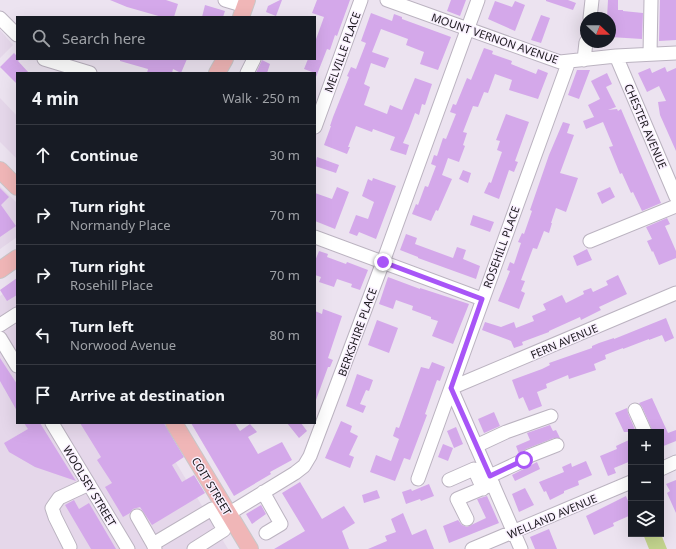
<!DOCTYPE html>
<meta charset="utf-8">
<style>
body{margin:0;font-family:"Noto Sans",sans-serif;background:#242831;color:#f1f3f6}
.controls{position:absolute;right:12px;bottom:12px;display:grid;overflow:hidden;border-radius:0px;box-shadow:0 4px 16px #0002}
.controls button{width:36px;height:36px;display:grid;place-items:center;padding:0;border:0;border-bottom:1px solid #363941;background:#171b24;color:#f1f3f6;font:20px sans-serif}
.compass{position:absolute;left:580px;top:12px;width:36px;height:36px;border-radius:50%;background:#171b24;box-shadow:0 4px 16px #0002;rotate:112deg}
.stop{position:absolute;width:12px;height:12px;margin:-9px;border:3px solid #a855f7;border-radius:50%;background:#fff}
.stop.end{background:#a855f7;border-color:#fff;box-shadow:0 1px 4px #0008}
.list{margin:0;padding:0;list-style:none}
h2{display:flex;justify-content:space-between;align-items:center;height:52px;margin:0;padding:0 16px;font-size:17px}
h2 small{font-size:13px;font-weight:400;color:#9ea1a6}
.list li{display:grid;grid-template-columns:26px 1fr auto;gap:12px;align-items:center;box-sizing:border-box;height:60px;padding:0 16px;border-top:1px solid #363941}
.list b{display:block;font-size:15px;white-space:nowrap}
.list p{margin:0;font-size:13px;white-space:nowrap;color:#9ea1a6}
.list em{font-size:13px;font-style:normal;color:#9ea1a6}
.icon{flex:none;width:22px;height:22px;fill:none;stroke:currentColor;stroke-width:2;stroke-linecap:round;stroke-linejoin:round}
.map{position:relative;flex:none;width:676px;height:549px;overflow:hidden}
.search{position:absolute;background:#171b24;box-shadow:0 4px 16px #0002;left:16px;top:16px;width:300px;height:44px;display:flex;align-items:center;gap:10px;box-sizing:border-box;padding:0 14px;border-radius:0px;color:#9ea1a6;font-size:15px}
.panel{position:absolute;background:#171b24;box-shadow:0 4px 16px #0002;left:16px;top:72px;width:300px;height:352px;border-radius:0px}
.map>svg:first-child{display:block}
.industrial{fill:#e5d7ea}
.green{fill:#c4d58e}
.building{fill:#d4a8ea}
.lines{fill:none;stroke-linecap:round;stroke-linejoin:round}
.minor-casing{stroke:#bbb3c0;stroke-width:15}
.major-casing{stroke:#c8c7c8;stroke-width:18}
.minor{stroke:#fff;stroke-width:13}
.major{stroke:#f0b6b7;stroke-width:16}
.route{stroke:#a855f7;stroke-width:5}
.labels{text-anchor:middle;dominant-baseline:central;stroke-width:3;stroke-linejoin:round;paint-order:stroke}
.street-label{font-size:11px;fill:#19161b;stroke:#f9f0fe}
</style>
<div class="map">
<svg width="676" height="549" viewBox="0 0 676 549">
<rect width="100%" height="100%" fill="#ece3f0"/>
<path class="industrial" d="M0 30 13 45 0 58Z
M0 98 17 116V159L0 142Z
M0 186 17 203V237L0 249Z
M17 284V423H152L228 549H0V296Z"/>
<path class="green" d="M643 534H661L667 549H649Z"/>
<path class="building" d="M110 0H166L178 4 174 17H162L127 7Z
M280 0H282L276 16 266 12 268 6Z
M317 0H350L337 36 335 35 330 50 327 49 316 77 315 73 304 69 308 59H315V42L324 17 312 13Z
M451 0H466L460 16 447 11Z
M546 0H568L576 3 573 10 546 1Z
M608 0H618V10H623V11L643 13 642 39 610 37V18H607Z
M660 0H676V40L659 41Z
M495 1 512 7 515 1 525 5 515 31 488 19Z
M205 5 225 11 223 17H202Z
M371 13 392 21 394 14 402 17V19L451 37 438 70 420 64 424 52 406 45 408 39 381 29 372 52 389 58 385 68 371 63 364 84 370 87 364 105 387 114 390 105 402 110 415 78 432 84 425 105 422 104 419 115 415 113 409 129 403 143 409 145 406 155 390 150 395 137 373 129 372 132 356 126 348 147H350L347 154 324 145 331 126H330L333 117 349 77 347 76 351 67 356 69 366 43 361 41Z
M541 15 550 18 541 43 531 40Z
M484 48 493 51 492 54 512 61 511 64 536 74 538 69 548 73 538 99 509 90 512 80 495 74 488 93 484 92 478 107 473 106 463 132 467 133 463 145 465 146 459 162 448 158 442 175 452 179 438 211 436 210 431 221 412 214 416 204 418 205 425 186 428 187 436 166 431 164 434 155 437 156 443 138 446 139 456 114 450 112 453 104 456 105 467 78 471 80Z
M14 53 17 56V59H20L18 61 29 73H17V84L0 67Z
M120 59H187L181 73 173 69 172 73H147L148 69 120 61Z
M262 60 270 64 267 73H256Z
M665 67 667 72 676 68V151L660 115 658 102 666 101 659 86 647 92 638 73 650 68 652 73Z
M577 70H590L579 99 568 95Z
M607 73 612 84 606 87 616 107 608 110 617 109 618 111 621 109 661 203 642 211 633 192 631 193 622 173 620 174 609 147 613 146 603 122 586 129 583 121 594 117 588 105 600 99 591 81Z
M506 114 529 122 515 161 518 162 514 172 509 170 499 199 484 193 489 182 491 183 502 152 497 150 500 141 496 140Z
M563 122 570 124 567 133 574 135 560 173 578 178 566 212 556 208 551 223H552L549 233 544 231 537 249 533 248 521 280 525 281 521 291 525 293 519 309 498 301 510 271 507 270 510 262 514 264 521 243 518 242 522 233 524 234 532 211 530 210 549 155Z
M317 157 339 165 336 173 315 166Z
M463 170 471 173 468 183 459 179Z
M373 178 396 186 376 239 359 232 357 236 349 233 356 215 368 219 374 202 362 196 368 179 372 181Z
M337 187 349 192 335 229 315 221V193L332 199Z
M610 187 615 197 602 204 597 193Z
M0 188 9 197 1 205 16 226 0 237Z
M473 215 494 222 490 232 470 225Z
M667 218 670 224 665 226 676 251V258L659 265 653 251 652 252 647 241 652 239 646 227Z
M406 234 417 238 415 244 453 258 457 247 466 250 463 259 480 266 476 279 418 258V257L400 250Z
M587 249 592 260 577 266 573 256Z
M319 251 328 254 327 257 346 264 347 262 368 270 360 290 351 287 352 284 337 279 334 287 319 282 321 277 315 275V261Z
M618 275 627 294 599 307 601 310 581 320 580 317 549 331V332L522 342 523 345 514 348 511 341 482 330 485 322 501 327 514 322 516 328 534 321 532 316 546 310 543 304 562 295 566 303 584 294 583 291 591 288 593 292 608 285 606 281Z
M388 277 420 289V288L469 304 453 344 432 336 438 321 431 319V317L412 310 413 306 396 300 393 309 379 304Z
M17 278V295L7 301 0 290Z
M323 309 342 316 328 358 333 360 330 367H328L316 400 315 311 322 314Z
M666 318 674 338 665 342 662 335 649 340V339L623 349V348L605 355 606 359 594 364 596 370 569 379 568 375 546 384 547 388 537 392 542 406 529 411 523 397 519 399 512 380 542 369 550 365 549 363 592 348V346L599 343 614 338V339Z
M377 320 398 328 389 353 368 345Z
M0 358 17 384V411L0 381Z
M432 362 445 367 440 381 437 380 432 394 425 414 427 415 410 460 404 458 395 481 370 472 376 455 391 461 399 439 393 436 396 427 399 428 421 367 429 369Z
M357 374 373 380 369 391 366 390 360 404 366 406 363 413 346 406Z
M652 398 668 433 676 430V441L661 447V432H653L642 407 639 403Z
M627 408 628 413 636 432H624L615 413Z
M494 412 500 426 484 433 478 419Z
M341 421 352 426 350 432 358 436 349 455 354 457 350 468 325 458Z
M24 423H40L76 481 35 467 9 452 4 443 28 429Z
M80 423H164L184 457 172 465 182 482 194 475 205 493 152 525 140 507 133 509 130 513 123 517 105 487 112 483 97 460 101 457Z
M191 423H235L240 431 250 424 257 432 248 437 258 454 282 442 292 460 270 472 271 474 234 496Z
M287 423H301L307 431 299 438Z
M550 425 553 431 556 430 560 438H554L526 449 519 454 516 446 530 440 527 433Z
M456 427 463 444 454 448 447 431Z
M631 439V461L614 468 616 473 608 476 600 456 617 449 616 446Z
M443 444 453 448 448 461 438 457Z
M586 461 592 475 578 481 579 485 564 491V493L550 500 546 491 544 492 539 482 564 472 562 467 571 463 572 467Z
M537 462 540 469 515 481 512 475Z
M676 480V513L667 493 670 491 666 484Z
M300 482 322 519 344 506 355 523 342 531 349 549H274L305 531 282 493Z
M429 484 434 496 421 501 420 499 406 504 402 492 411 489 412 491Z
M525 488 534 505 519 512 512 494Z
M377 490 380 498 364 503 362 495Z
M487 496 499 523 449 543 443 526 458 520 462 525 467 527 486 518 477 499Z
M626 496 631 508V515L613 523 614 526 594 535 586 516Z
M74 500 79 509 89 503 116 549H91L65 505Z
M261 505 266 514 252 524 246 514Z
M403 513 412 535 426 529 434 549H368L387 541 385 536 396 532 391 519Z
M549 529 557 549H535L530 537Z"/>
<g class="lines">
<g class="minor-casing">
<path id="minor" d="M225 0 245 6
M387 0 560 62 616 56 676 53
M0 18 17 35
M590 18 592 0
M650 54 651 0
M616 56 676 197
M44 59 90 73
M584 60 586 42
M247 73 254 59
M315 127 361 0
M315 237 482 299
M590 241 676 206
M0 325 17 314
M0 338 17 366
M635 410 645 432
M52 423 128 549
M476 446 506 432 551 416
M661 469 676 462
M490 476 524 460 529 456 557 445
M418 479 569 61
M449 480 474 469 483 489
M263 492 281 524 266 533
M228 514 295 473 304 466 310 456 383 262 478 0
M137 516 153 544
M467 519 457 499 493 484
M70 547 55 517 52 508 59 498 89 484
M155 549 153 544 212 509 224 530 194 549
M472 549 631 482
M521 549 451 388 676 293"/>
</g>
<g class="major-casing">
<path id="major" d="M241 17 247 0
M217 73 225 59
M0 170 17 187
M0 270 17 258
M174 423 250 549"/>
</g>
<use href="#minor" class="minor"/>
<use href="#major" class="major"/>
</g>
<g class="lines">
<path class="route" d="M383 262 482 299 451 388 490 476 524 460"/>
</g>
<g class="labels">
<g class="street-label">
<text transform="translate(495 38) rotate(19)">MOUNT VERNON AVENUE</text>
<text transform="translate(342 52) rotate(-70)">MELVILLE PLACE</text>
<text transform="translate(646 126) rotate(67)">CHESTER AVENUE</text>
<text transform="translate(501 247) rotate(-70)">ROSEHILL PLACE</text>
<text transform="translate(357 332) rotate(-70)">BERKSHIRE PLACE</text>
<text transform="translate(564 341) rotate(-23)">FERN AVENUE</text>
<text transform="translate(90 486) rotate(59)">WOOLSEY STREET</text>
<text transform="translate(212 486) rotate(59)">COIT STREET</text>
<text transform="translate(552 516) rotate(-23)">WELLAND AVENUE</text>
</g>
</g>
</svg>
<div class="controls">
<button>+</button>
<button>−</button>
<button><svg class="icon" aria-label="layers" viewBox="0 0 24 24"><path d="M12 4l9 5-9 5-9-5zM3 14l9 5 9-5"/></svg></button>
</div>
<svg class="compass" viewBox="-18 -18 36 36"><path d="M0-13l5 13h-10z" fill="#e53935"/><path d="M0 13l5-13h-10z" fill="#9ea1a6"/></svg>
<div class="stop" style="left:524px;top:460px"></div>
<div class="stop end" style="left:383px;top:262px"></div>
<div class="search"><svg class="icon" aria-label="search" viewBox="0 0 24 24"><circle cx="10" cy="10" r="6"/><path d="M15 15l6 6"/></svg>Search here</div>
<section class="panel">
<h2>4 min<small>Walk · 250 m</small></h2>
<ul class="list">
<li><svg class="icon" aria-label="ahead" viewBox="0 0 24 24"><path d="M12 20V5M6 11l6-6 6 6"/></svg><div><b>Continue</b></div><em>30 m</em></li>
<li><svg class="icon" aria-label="right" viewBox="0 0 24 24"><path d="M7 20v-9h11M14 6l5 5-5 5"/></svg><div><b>Turn right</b><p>Normandy Place</p></div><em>70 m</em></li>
<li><svg class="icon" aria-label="right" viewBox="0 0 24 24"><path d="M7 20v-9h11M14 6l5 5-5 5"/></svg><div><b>Turn right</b><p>Rosehill Place</p></div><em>70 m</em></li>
<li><svg class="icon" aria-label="left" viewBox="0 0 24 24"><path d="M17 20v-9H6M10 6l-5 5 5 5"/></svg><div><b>Turn left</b><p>Norwood Avenue</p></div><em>80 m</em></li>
<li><svg class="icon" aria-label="arrive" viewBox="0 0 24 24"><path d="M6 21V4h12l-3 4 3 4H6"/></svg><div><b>Arrive at destination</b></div></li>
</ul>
</section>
</div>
